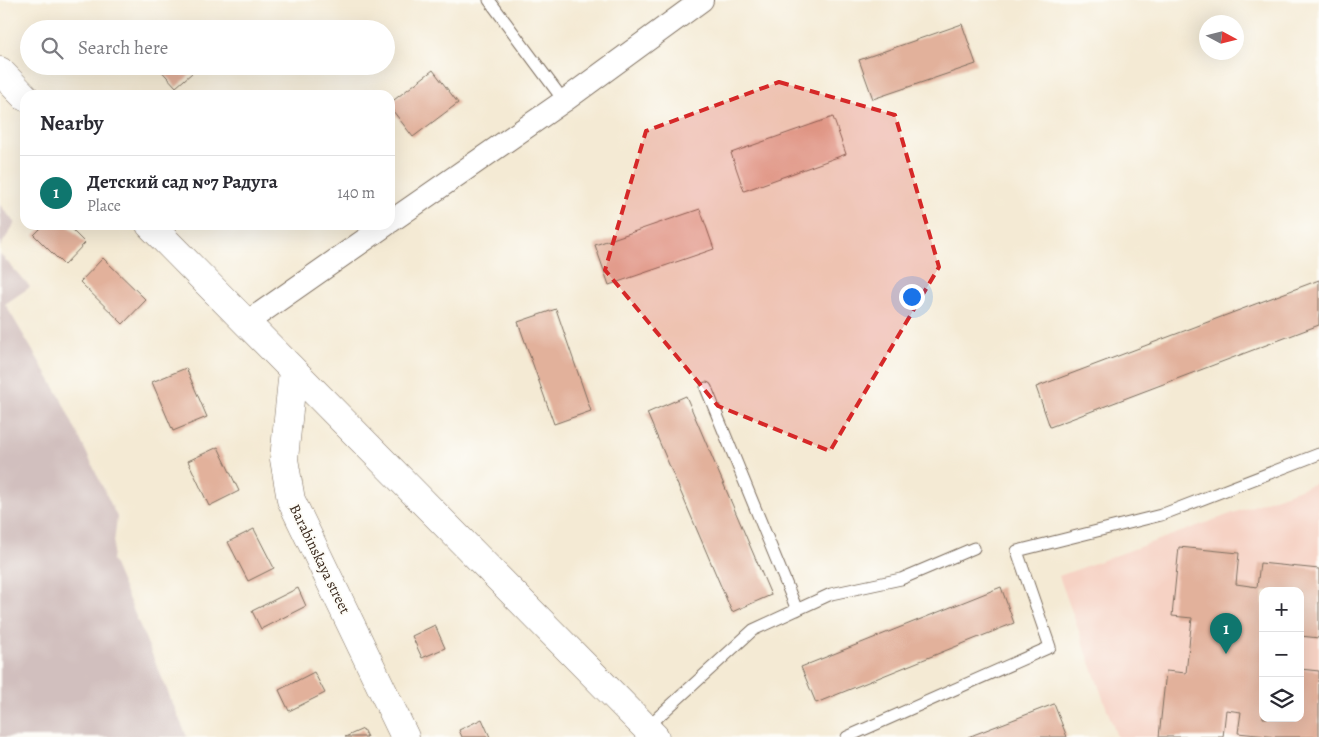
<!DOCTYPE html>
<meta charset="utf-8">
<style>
body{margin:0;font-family:Alegreya,serif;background:#f2f2f3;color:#2b2b33}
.controls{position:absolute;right:15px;bottom:15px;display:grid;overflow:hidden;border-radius:10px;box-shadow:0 5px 20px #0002}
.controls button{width:45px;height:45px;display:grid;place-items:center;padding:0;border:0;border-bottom:1px solid #e1e1e2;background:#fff;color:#2b2b33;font:25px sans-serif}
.compass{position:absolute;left:1199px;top:15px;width:45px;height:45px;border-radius:50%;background:#fff;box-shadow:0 5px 20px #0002;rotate:97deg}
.you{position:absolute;left:911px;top:296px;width:18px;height:18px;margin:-12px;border:4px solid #fff;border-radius:50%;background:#1a73e8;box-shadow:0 0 0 8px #1a73e833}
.badge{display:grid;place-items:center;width:32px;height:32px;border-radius:50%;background:#0f766e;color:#fff;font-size:16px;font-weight:700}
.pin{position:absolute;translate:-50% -41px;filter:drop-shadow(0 1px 2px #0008)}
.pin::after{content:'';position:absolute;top:26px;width:18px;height:15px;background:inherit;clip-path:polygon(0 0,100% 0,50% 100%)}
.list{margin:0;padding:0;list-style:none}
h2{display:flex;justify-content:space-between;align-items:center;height:65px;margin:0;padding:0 20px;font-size:21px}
h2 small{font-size:16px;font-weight:400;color:#7c7c81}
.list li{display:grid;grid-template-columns:32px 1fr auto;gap:15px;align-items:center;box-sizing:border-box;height:75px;padding:0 20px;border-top:1px solid #e1e1e2}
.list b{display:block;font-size:19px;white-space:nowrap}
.list p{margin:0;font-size:16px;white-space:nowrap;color:#7c7c81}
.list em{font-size:16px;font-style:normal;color:#7c7c81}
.icon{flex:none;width:28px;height:28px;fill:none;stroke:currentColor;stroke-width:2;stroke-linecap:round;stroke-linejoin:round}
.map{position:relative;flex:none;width:1319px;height:737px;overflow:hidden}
.search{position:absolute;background:#fff;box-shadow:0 5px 20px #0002;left:20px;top:20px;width:375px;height:55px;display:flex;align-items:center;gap:12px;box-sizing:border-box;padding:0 18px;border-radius:28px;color:#7c7c81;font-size:19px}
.panel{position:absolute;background:#fff;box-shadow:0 5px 20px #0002;left:20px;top:90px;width:375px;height:140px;border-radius:15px}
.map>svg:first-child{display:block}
.built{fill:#f6d2c4;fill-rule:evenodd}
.industrial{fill:#d1bfbe}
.building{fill:#e2b19b}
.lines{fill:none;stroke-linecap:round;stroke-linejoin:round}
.lane-casing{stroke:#7c6d5e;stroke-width:13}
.street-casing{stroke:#7c6d5e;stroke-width:24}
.secondary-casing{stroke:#7c6d5e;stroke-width:29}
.lane{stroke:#fff;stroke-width:11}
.street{stroke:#fff;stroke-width:22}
.secondary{stroke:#fff;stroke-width:28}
.marked{fill:#d62828;fill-opacity:0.2;stroke:#d62828;stroke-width:4;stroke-dasharray:10 6;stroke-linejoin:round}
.labels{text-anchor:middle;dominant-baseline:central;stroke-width:4;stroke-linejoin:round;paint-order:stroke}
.street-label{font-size:15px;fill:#3b2a1e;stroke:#fdfcf7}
</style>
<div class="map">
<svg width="1319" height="737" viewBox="0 0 1319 737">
<rect width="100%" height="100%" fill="#fdfcf7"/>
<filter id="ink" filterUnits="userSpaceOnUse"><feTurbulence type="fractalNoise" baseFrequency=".02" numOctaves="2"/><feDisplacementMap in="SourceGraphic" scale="10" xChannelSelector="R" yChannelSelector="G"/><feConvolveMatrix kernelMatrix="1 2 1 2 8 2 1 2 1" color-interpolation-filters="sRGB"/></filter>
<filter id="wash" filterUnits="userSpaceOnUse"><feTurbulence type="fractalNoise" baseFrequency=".0096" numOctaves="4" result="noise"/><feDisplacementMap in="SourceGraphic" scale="20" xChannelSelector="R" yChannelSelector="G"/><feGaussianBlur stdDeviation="1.12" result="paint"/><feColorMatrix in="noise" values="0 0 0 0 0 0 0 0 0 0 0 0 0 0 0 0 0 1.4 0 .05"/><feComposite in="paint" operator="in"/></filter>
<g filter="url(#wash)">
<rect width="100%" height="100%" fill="#f4ead4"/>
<path class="built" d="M1319 482V737H1117L1059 576ZM1263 591H1300V718H1263Z"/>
<path class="industrial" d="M0 205 15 223 0 247Z
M0 254 30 287 5 304 59 395 117 517 112 560 187 737H0Z"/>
<g id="blocks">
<path class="building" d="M962 24 976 64 873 99 859 60Z
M157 66H200L176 87Z
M433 70 458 103 413 137 390 107V103Z
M833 117 846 154 744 191 731 153Z
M700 209 714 249 609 285 595 245Z
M44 225H67L85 243 64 265 34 235Z
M103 258 146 300 123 324 80 282Z
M1319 280V325L1050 427 1036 387Z
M556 309 591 411 554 424 518 322Z
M186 368 207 417 173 431 152 382Z
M686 396 771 595 732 612 647 413Z
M218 447 239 491 209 506 188 461Z
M254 529 274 568 248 581 228 542Z
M1179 547 1239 553 1236 584 1257 587 1260 563 1319 569V638L1300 636V591H1263V718H1300V669L1319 671V737H1276L1238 733 1241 712 1226 710 1223 737H1159L1166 671 1186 673 1192 618 1172 616Z
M1001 587 1014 623 816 703 801 667Z
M298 588 306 606 261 629 252 611Z
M435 625 445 648 422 658 412 636Z
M314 672 325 693 289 711 279 690Z
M1054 704 1067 737H968Z
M482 719 490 737H462L459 730Z
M363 729 367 737H345Z"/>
</g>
</g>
<g filter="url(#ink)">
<use href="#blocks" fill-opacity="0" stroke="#7c6d5e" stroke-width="1"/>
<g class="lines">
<g class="lane-casing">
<path id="lane" d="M489 0 564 101
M706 388 797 610
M646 728 753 630 831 594 901 579 974 548
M847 737 1050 647 1017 551 1161 515 1319 454"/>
</g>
<g class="street-casing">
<path id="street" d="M390 222 564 101 702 0
M246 323 386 225"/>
</g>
<g class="secondary-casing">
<path id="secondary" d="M0 71 25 97
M150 225 655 737
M293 370 284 459 291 500 405 737"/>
</g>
<use href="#lane" class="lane"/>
<use href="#street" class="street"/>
<use href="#secondary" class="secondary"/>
</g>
</g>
<path class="marked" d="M779 82 895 115 939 267 830 451 718 406 605 270 646 131Z"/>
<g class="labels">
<g class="street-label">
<text transform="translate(320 559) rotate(64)">Barabinskaya street</text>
</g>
</g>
</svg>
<div class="controls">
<button>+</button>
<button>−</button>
<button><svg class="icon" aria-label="layers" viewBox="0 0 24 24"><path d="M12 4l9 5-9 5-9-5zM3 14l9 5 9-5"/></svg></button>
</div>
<svg class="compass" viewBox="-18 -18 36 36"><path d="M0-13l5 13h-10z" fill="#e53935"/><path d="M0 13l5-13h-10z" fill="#7c7c81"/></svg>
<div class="you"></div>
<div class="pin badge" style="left:1226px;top:654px">1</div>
<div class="search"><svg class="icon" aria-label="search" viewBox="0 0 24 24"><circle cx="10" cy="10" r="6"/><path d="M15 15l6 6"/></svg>Search here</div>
<section class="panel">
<h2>Nearby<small></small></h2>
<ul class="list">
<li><span class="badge">1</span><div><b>Детский сад №7 Радуга</b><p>Place</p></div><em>140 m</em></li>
</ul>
</section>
</div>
